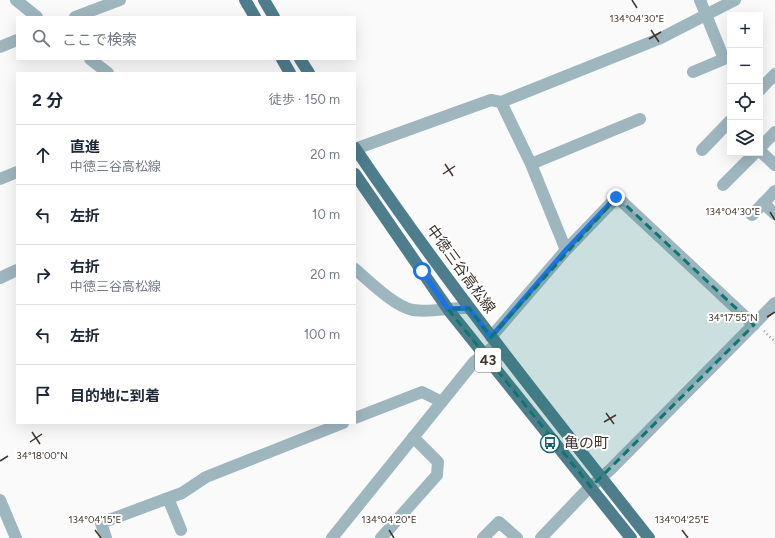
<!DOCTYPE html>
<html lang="ja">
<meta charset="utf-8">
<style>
body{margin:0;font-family:Figtree,"Noto Sans JP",sans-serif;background:#f6f6f7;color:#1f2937}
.controls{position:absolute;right:12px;top:12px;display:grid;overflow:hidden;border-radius:0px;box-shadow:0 4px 16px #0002}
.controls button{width:36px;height:36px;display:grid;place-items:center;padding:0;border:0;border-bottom:1px solid #e0e1e3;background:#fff;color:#1f2937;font:20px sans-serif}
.stop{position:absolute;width:12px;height:12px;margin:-9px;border:3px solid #1a73e8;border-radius:50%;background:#fff}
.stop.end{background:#1a73e8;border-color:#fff;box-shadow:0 1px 4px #0008}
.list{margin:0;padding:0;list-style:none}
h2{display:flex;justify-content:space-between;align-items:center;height:52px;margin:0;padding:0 16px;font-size:17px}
h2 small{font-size:13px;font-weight:400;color:#747a83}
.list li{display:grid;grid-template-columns:26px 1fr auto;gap:12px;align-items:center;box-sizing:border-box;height:60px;padding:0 16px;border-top:1px solid #e0e1e3}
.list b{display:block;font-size:15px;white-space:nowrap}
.list p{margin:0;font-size:13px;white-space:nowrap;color:#747a83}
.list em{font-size:13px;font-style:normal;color:#747a83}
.icon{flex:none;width:22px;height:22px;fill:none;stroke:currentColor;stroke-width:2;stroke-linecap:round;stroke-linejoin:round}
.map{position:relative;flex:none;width:775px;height:538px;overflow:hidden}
.search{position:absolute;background:#fff;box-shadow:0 4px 16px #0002;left:16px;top:16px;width:340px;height:44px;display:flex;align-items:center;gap:10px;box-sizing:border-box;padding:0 14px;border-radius:0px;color:#747a83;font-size:15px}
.panel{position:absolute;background:#fff;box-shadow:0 4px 16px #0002;left:16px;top:72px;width:340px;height:352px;border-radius:0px}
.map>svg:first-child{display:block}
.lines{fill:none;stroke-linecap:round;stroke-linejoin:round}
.path{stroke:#9e9894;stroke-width:2.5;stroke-dasharray:1 3;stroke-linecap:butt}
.minor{stroke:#9eb6be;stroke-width:12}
.major{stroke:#4e7d8c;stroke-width:12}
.route{stroke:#1a73e8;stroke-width:5}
.marked{fill:#0f766e;fill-opacity:0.2;stroke:#0f766e;stroke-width:3;stroke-dasharray:8 5;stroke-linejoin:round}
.ticks{fill:none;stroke:#42352d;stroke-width:1.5}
.labels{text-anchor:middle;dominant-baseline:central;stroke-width:4;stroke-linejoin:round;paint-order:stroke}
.shield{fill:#fff;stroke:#7b726c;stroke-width:1}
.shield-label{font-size:14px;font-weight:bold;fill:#42352d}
.street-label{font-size:15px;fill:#42352d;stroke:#fff}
.poi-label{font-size:15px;fill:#42352d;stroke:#fff;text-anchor:start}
.ticks-label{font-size:10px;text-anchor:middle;fill:#42352d;stroke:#fff;stroke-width:4;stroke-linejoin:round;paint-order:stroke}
</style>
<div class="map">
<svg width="775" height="538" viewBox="0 0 775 538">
<rect width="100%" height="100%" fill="#fafafa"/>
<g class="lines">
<path class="path" d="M764 331 775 342"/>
<path class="minor" d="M16 0 37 17
M75 17 120 0
M0 47 17 40
M90 59 108 73
M693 72 724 59 700 0
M760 90 775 74
M501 102 531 164 640 119
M760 148 775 132
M355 149 491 100 501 102 661 38 735 0
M702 150 730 121
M760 151 775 165
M531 164 566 250
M0 179 17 172
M723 185 755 153
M763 203 775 214
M752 215 775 191
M355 269C369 281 395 307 413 310 431 313 451 307 469 308
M0 278 17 270
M491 337 566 250 617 197 754 325
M355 418 422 392 442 402
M168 498 181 530
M0 500 16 538
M106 538 101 523 182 493 206 477 343 423
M332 538 474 362 497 344
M381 538 437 475 438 462 413 437
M483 538 499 522 517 538
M541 538 585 492 611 469 775 303"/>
<path class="major" d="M245 0 255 17
M264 0 274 17
M282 59 290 73
M300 59 309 73
M355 148C446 283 548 410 649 538
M355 174 450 312 631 538"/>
</g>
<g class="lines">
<path class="route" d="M422 271 448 309 469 308 491 337 566 250 616 197"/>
</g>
<path class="marked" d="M617 197 754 325 591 487 448 309 469 308 491 337Z"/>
<path class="ticks" d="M632 0 637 8M651 30 659 42M649 39 661 32M445 164 453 176M443 174 455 166M770 212 775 220M767 317 775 312M606 413 614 424M604 422 616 415M32 432 40 444M30 442 42 434M0 461 8 456M95 530 101 538M389 530 394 538M682 530 688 538"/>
<defs>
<g id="bus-ring" transform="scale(1)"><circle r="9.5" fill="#fff" stroke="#1b6072" stroke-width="1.5"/><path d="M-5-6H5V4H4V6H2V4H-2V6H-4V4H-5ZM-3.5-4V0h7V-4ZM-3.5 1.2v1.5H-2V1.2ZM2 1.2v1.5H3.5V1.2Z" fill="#1b6072"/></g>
</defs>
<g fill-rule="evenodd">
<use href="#bus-ring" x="550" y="443"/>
</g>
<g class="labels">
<rect class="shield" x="475" y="348" width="26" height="24" rx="3"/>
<g class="shield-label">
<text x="488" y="360">43</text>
</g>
<g class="street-label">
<text transform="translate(461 269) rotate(54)">中徳三谷高松線</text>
</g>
<g class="poi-label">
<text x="564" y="443">亀の町</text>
</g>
</g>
<g class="ticks-label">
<text x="637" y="22">134°04'30"E</text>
<text x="733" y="215">134°04'30"E</text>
<text x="733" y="321">34°17'55"N</text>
<text x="42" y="459">34°18'00"N</text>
<text x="95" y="523">134°04'15"E</text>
<text x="389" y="523">134°04'20"E</text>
<text x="682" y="523">134°04'25"E</text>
</g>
</svg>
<div class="controls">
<button>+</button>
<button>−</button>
<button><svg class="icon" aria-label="locate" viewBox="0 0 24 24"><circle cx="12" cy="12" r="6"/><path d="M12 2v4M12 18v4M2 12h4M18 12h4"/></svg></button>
<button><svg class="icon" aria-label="layers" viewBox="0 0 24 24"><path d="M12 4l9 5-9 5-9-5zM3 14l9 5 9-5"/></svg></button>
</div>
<div class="stop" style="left:422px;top:271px"></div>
<div class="stop end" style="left:616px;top:197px"></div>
<div class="search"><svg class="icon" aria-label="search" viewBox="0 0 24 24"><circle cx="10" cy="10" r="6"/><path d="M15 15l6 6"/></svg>ここで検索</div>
<section class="panel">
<h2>2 分<small>徒歩 · 150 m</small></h2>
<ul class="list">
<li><svg class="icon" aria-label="ahead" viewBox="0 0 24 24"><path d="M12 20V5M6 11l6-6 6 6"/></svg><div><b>直進</b><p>中徳三谷高松線</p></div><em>20 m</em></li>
<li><svg class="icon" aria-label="left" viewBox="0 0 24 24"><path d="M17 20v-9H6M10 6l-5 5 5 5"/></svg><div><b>左折</b></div><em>10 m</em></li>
<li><svg class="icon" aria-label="right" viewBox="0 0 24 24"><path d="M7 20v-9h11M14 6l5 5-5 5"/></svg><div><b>右折</b><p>中徳三谷高松線</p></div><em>20 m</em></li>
<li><svg class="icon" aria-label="left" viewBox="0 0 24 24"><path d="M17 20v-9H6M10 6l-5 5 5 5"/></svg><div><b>左折</b></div><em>100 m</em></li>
<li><svg class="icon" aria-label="arrive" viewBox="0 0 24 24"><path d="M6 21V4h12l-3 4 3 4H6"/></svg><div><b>目的地に到着</b></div></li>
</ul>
</section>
</div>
